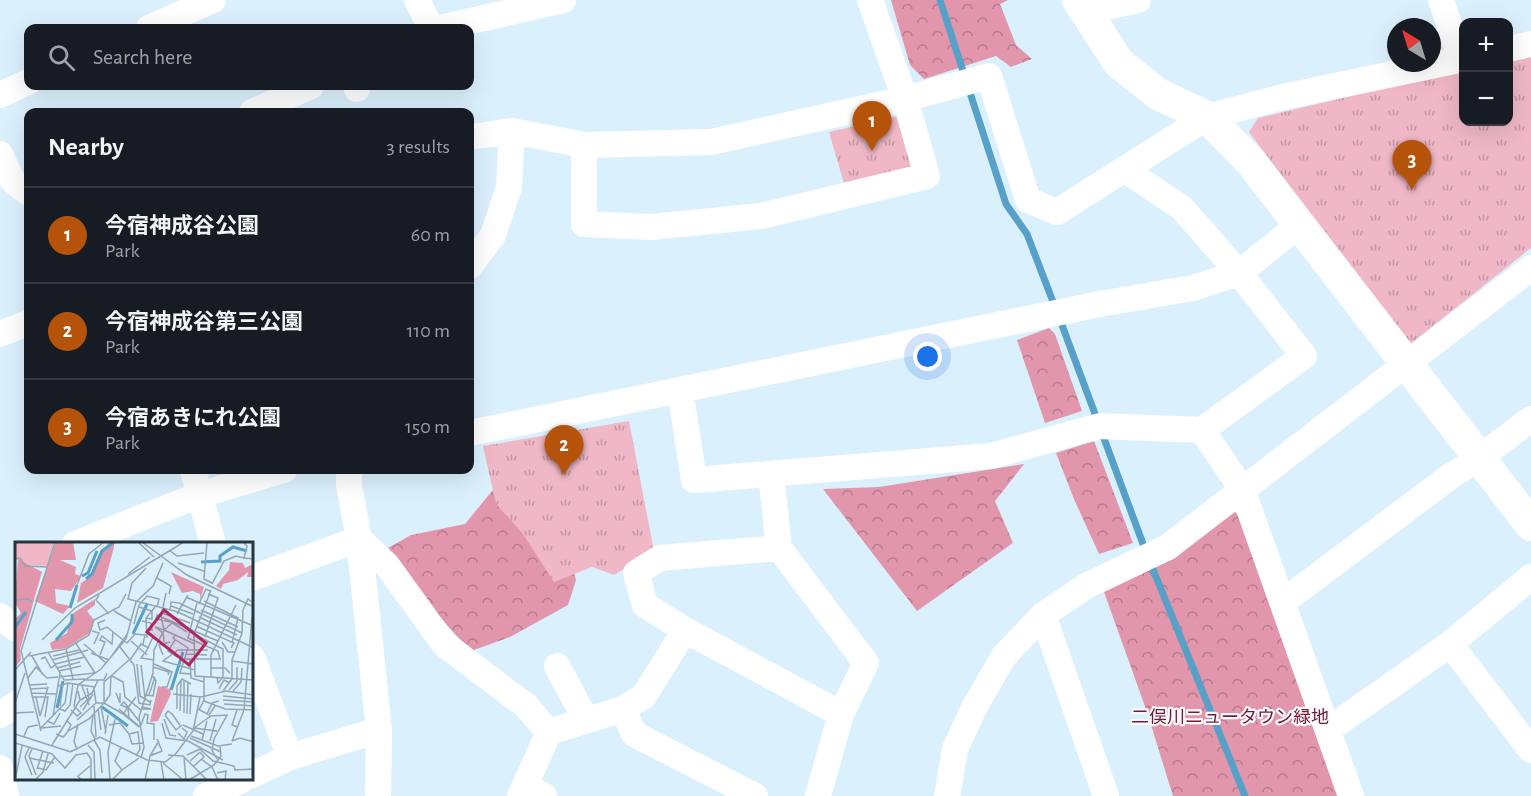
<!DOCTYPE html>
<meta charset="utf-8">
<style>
body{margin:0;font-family:"Alegreya Sans","Noto Sans JP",sans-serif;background:#20242c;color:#f1f3f6}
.controls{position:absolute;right:18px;top:18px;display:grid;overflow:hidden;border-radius:12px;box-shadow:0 6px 24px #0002}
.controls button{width:54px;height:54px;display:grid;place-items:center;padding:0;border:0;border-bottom:2px solid #363941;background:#171b24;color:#f1f3f6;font:30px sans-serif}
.compass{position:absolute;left:1387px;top:18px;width:54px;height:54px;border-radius:50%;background:#171b24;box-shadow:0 6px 24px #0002;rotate:322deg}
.you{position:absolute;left:928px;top:357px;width:21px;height:21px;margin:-15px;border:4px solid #fff;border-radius:50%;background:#1a73e8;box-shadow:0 0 0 9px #1a73e833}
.badge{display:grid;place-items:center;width:39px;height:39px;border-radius:50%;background:#b45309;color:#fff;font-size:20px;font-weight:700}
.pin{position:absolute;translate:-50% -50px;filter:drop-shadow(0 2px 3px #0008)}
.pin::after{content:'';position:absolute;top:32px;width:21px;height:18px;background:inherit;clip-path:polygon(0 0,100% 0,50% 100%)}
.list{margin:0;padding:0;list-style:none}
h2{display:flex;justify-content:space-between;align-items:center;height:78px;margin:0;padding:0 24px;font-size:26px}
h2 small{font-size:20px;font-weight:400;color:#9ea1a6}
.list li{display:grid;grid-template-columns:39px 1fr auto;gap:18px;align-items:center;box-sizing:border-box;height:96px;padding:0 24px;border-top:2px solid #363941}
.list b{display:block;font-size:22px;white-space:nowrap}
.list p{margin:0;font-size:20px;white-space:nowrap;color:#9ea1a6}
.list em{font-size:20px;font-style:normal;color:#9ea1a6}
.icon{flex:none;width:33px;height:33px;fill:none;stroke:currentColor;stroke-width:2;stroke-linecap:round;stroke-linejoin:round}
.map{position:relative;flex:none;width:1531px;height:796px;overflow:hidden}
.search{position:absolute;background:#171b24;box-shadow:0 6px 24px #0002;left:24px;top:24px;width:450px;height:66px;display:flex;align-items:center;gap:15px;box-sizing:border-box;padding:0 21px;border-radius:12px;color:#9ea1a6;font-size:22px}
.panel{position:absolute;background:#171b24;box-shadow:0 6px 24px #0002;left:24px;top:108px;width:450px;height:366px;border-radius:12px}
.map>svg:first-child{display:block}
.forest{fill:url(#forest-crowns)}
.park{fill:url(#park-tufts)}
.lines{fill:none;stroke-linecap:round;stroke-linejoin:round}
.stream{stroke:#57a1c8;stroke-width:7}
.minor{stroke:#fff;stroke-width:26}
.tertiary{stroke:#fff;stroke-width:32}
.labels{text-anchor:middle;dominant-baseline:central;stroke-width:4.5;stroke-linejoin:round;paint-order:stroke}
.park-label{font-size:18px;fill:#711a3c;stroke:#fafafa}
.inset-river{fill:none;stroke:#57a1c8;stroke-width:3}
.inset-road{fill:none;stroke:#93a6b1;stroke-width:1.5}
.view{fill:#b22660;fill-opacity:0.15;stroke:#b22660;stroke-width:3}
.inset-edge{fill:none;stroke:#27363e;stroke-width:3}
</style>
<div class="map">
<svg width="1531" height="796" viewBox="0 0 1531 796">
<defs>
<pattern id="forest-crowns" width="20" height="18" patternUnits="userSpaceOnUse" patternTransform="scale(1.5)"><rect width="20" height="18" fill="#e196ab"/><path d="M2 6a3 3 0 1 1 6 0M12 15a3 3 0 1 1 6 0" fill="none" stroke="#b67b8d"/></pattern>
<pattern id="park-tufts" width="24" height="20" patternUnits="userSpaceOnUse" patternTransform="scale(1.5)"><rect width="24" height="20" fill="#f0b8c6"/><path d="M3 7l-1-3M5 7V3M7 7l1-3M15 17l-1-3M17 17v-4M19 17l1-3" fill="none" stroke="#c296a2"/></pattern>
</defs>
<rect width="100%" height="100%" fill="#dbf0fd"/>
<path class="forest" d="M891 0H1008L1000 4 1016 45 1032 59 1011 67 996 56 924 79 910 65Z
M1049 328 1055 334 1082 411 1045 423 1017 340Z
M1094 441 1133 543 1099 554 1074 499 1056 453Z
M1024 464 995 501 1013 543 917 611 823 489 879 487Z
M506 474 567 545 576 580 568 605 510 637 471 651C440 618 411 586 388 548L411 535 465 524Z
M1232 509 1239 516 1342 796H1173L1147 712 1104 592 1175 558Z"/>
<path class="park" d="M1531 53V248L1409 345 1249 132 1258 118 1463 69 1464 122H1508L1509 58Z
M899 116 916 171 845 187 829 132Z
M629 421 654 551 614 575 592 567 554 582 523 534 496 504 483 446Z"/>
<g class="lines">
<path class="stream" d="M940 0 1006 204 1027 234 1055 307
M1059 317 1098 422
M1102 433 1146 552
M1150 562 1245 796"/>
<path class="minor" d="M417 0 431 28
M1441 0 1461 60
M1084 12 1138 0
M149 28 213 0
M440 28 563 0
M1508 49 1531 44
M356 86 357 89
M0 95 28 82
M252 112 311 86
M470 137 512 131 584 145 711 142 905 99 989 76 1028 200 1057 212 1207 117 1283 97 1464 59
M584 145V224L652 227 761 216 927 176 905 99 870 0
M0 154 12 180 28 193
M1125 170 1182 208 1239 273 1304 356 1202 430
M470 266 493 235 509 187 512 131
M0 334 28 323
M680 390 694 480 991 456 1100 426 1202 430 1242 489 1351 796
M470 433 1100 304 1193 288 1239 273 1299 225
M193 470 213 544
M349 470V485L359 539 379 730 378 796
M771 474 779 548 866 663 841 714 818 796
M75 544 199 495 284 470
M779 548 660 558 636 573 645 605 685 630 841 714
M252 578 359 539 387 565 444 644 525 705 549 732
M1283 602 1452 475 1478 459 1531 419
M1043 615 1106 796
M0 616 16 629
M1450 644 1531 750
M252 657 290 757
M557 666 586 720
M623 709 634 734 755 796
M0 715 16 704
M1328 730 1450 644 1531 577
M0 768 6 796
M252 775 290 757 379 730
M526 786 544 796
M206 796 242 780
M520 796 549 732 623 709 644 696 685 630
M947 796 955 749 974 708 1004 656 1043 615 1086 586 1168 547 1531 268"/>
<path class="tertiary" d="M1078 0 1119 63 1158 94 1207 117 1251 162 1531 525"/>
</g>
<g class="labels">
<g class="park-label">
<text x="1230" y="718">二俣川ニュータウン緑地</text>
</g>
</g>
<g transform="translate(15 542)">
<rect width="238" height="238" fill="#dbf0fd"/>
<path d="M0 0H39L33 24 11 23 0 16Z" fill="#f0b8c6"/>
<path d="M41 0H58L61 18H45L61 25 60 32 66 34 56 49 40 47 41 61 55 64 48 72 20 59ZM94 0H99V5L88 46 62 61 66 41 78 33V25ZM3 17 27 30 18 61 12 57 18 62 5 107 6 118 0 125V77L6 71 0 61ZM215 20 228 21 230 26 238 22V35H232L233 30 223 38 208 42 206 47 201 44 214 28ZM156 30 189 45 185 58V52L178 49 167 51ZM80 57V63L72 69 79 78 76 90 51 106 37 108 35 101 52 91 57 72ZM143 144 155 147 156 152 143 179 135 180Z" fill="#e196ab"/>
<path class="inset-river" d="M186 20 205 19V14L218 5 232 9M67 34 73 31 82 9M71 37 77 32 87 9 99 0M55 66 62 43M0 85 11 70M118 92 132 62M41 98 57 80V72M156 148 168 110M87 165 113 184M42 166 48 139"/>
<path class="inset-road" d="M123 0 139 15M127 0 172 33 239 65M192 0 189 37 197 41M228 0 232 4 229 16 239 17M154 8 162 14 189 11M0 17 5 16 10 24 33 25M163 21 189 29M131 26 117 41 113 57 163 70 239 106M113 32 135 15M142 36 156 44 154 52M197 42 209 19 221 14 229 16M62 43 74 12 89 0M196 48 179 92 180 134 239 138M84 53 81 58 94 72M171 55 236 83M0 58 13 57 18 61M189 59 223 76 217 101M182 61 173 96 203 109 205 117M184 62 191 47 195 49M156 64 178 72M124 65 137 69V77L131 76M155 68 156 60 164 61 227 91M186 68 223 85M99 69 116 79M147 71 175 81M162 72 173 53M146 74 142 73 141 77 156 80 172 90M146 75 203 99M184 75 222 93M90 78 83 81 85 88 92 85 112 101 120 92 130 93 128 102M127 79 136 81 137 88H133M119 82 124 63 132 54 144 57 142 65M181 84 219 101 216 106M149 88 180 102M77 89 84 91 79 102M179 92 208 107V135L203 141 202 135M160 94 158 96 173 106 165 131 175 132M190 95 203 56 193 52M132 96 131 76 140 65M27 98 60 66 169 0M160 98 153 109 162 115M116 99 132 113M149 100 148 91 140 85 149 88 157 81M207 100 213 110H220M69 102 91 121M105 105 119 123 124 161 135 163 136 158M51 107 58 137M33 110 45 131 38 174M76 111 94 118M129 112 126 116 139 118M130 112 138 95M172 112 192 113M85 113 90 100 85 98 87 94 97 102 98 90M148 113 144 103 155 100M14 114 51 107 74 93 79 78 104 65 111 52M17 114 28 133M38 114 64 108M96 115 113 91M26 117 30 115 36 126 40 123M170 117H206M175 117 176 136 189 140M37 118 73 108M115 118 126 102 134 106M217 119 239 122M40 122 70 115M122 122 125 154 135 160M139 122 157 130 152 145H147M126 123 130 156M138 125 154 130 153 133M42 126 65 120M196 126H210L215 131M0 128 16 110M180 128 148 119 163 108H193M44 129 66 124M46 133 49 138 70 137M97 134 108 140 110 155 126 168M44 135 80 131 60 100M196 135V113L221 63M13 136 21 125 32 136 43 135M71 138H89L92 131M207 141 204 147 209 138 215 141M14 143 32 142M43 144 53 141 80 145M67 144 74 163M15 147 33 146M214 148 222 139V125M208 149 217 137V118L227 91 228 68 233 57 237 60M218 149 226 140 227 126M16 151 41 152M101 151 105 161V151M158 152 186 155 211 149 239 153M131 153 138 154 141 139 137 133M134 153 140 135M208 154 239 157M17 155H33L30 175M21 155 25 174M208 158 239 160M64 159 77 151 83 138M189 159 210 167 239 168M89 160V140L114 118M0 161 10 131M81 161H89L108 172 121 155M209 162 239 164M45 164 48 142M59 164 63 143 86 127 111 97 121 60 138 44 148 21M79 164 81 195M65 165 74 156 72 146M86 165 91 190M45 167 50 169 55 163 58 141M83 167 86 188M104 167 125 185M127 167H136L127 165M162 167V144L167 137 176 142M183 167 194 173 200 164M56 168 62 174 66 171 59 164M68 168 78 152M184 168 189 158V135M222 168 217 183 223 185M165 169 166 139M0 171 19 170M169 171V138M108 172 124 185M172 172 173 140M175 172 176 152M192 172 197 161 204 159M78 173 76 189 80 197M150 173 161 188 167 183M150 173 153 169 157 172 165 183M25 174 33 145M114 176 113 166 106 163 109 160 124 179M149 177 155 193 161 194M62 178 81 161 79 147M32 179 39 182 45 171M147 181 151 196 173 199 208 218M94 183 105 181 114 192 117 202 129 201M126 183 130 172 133 173 132 181 139 182V198M168 183 188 192M26 186 46 184M179 186 196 174 212 173 199 197 197 208 202 217M179 186 202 189M25 187 50 161 53 141M26 189 6 109 40 0M53 189 74 177 90 160 95 153 96 134M163 191 169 197 172 190 167 186M0 192 56 210M41 192 48 195 51 192 56 183 51 178M90 192 93 173M114 192 123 190 125 207 121 214M9 194 13 185 23 183M176 194 203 204 217 202M175 196 206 210M79 198 85 208 87 231M187 198 192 179M195 199 201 177M217 199 229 168 237 75M217 199 225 196 239 200M0 201 37 212 50 226 61 213 72 211 76 217V238M37 203 65 158 63 149M73 203 79 210 80 238M14 206 10 215 17 233M17 207 14 214 21 233M62 208 59 199 63 182M55 210 85 195 132 218 150 220 158 214M140 212H136L144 199M153 213 168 214 192 238M172 213 185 207 198 219 219 224 220 228 239 227M159 214 178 189 185 155M14 216 39 221M126 216 129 205 124 175 138 131 139 108 149 88 146 74 151 51M169 216 171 238M186 217 197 225 203 238M175 219 185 210 189 215 179 224M146 220 149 238M148 221 167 237M23 226 31 228 40 215M22 227 28 209M107 228 124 216M202 231 211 229 210 238M0 238 7 204M20 238 28 230 33 212M66 238 63 234 75 224M95 238 93 210 100 177M97 238 107 228 100 219 106 205M130 238 135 214 147 209 142 197M174 238 199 223 206 214 205 204"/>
<path class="view" d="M149 68 191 101 174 123 132 90Z"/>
<rect width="238" height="238" class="inset-edge"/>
</g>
</svg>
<div class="controls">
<button>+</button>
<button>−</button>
</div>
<svg class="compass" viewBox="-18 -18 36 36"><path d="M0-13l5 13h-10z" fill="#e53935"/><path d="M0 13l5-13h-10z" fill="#9ea1a6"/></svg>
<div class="you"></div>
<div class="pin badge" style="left:872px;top:151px">1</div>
<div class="pin badge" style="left:564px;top:475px">2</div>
<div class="pin badge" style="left:1412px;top:190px">3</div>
<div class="search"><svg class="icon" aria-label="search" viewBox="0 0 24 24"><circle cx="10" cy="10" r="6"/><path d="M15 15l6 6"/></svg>Search here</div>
<section class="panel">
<h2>Nearby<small>3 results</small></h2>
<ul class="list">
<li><span class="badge">1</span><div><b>今宿神成谷公園</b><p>Park</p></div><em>60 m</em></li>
<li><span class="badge">2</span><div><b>今宿神成谷第三公園</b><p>Park</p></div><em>110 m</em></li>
<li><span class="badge">3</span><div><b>今宿あきにれ公園</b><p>Park</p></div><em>150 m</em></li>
</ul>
</section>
</div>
